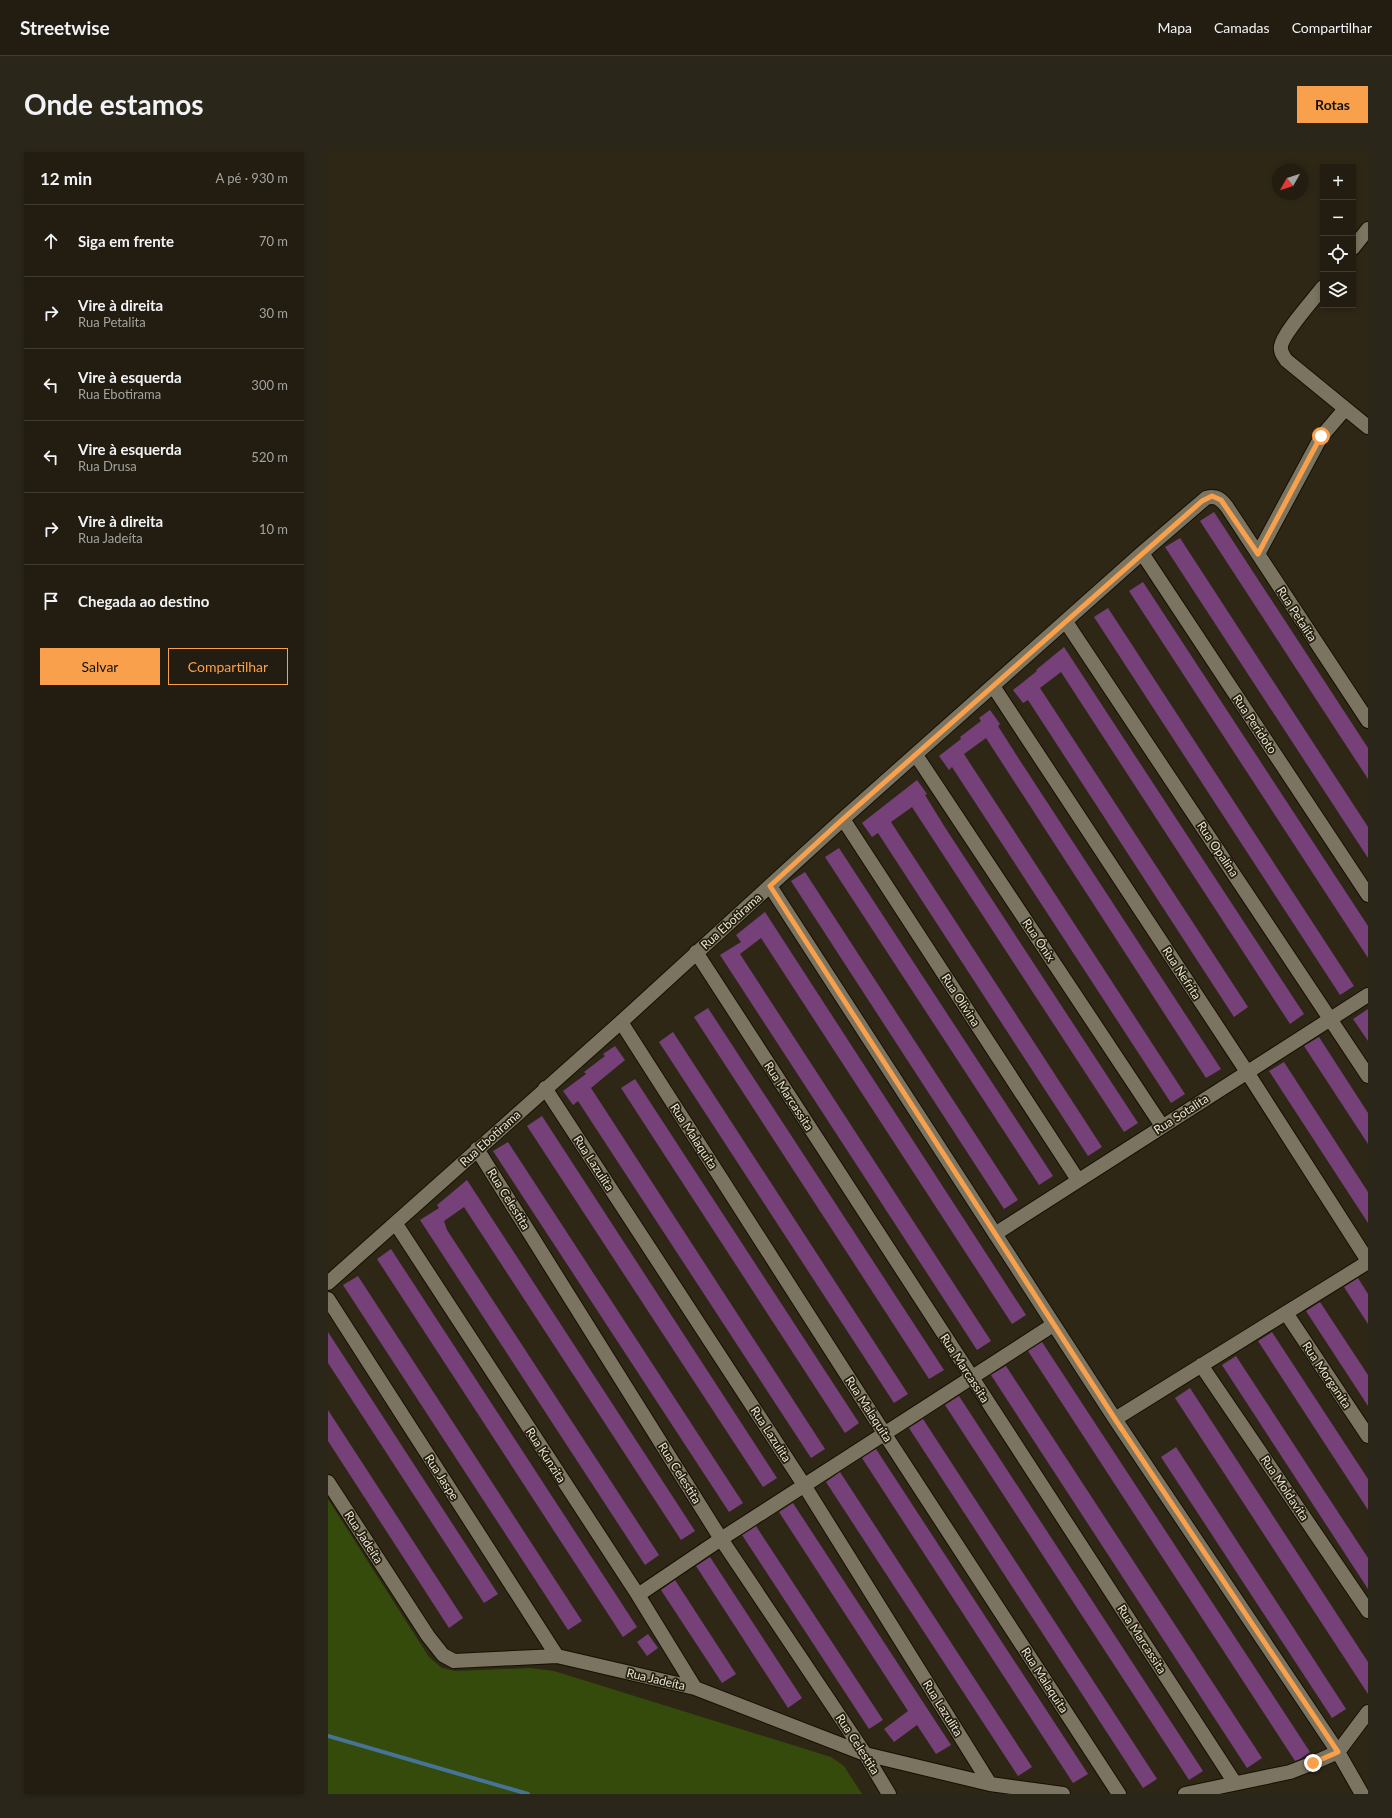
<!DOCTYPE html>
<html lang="pt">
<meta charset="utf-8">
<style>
body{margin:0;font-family:Lato,sans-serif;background:#2a2619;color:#f1f3f6}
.controls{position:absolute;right:12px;top:12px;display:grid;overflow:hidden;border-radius:0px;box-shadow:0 2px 6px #0003}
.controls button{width:36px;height:36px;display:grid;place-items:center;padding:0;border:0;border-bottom:1px solid #3f3b30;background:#221d10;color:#f1f3f6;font:20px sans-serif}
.compass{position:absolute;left:944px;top:12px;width:36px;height:36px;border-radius:50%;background:#221d10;box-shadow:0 2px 6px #0003;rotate:231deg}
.stop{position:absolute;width:12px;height:12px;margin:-9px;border:3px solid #f9a04c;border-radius:50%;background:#fff}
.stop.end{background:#f9a04c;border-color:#fff;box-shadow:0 1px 4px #0008}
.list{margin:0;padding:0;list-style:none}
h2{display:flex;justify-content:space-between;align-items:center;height:52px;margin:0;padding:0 16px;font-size:17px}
h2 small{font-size:13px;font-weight:400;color:#a2a29f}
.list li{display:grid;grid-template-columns:26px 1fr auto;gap:12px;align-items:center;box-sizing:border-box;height:72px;padding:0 16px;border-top:1px solid #3f3b30}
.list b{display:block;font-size:15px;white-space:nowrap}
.list p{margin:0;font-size:13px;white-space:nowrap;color:#a2a29f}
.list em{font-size:13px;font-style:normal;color:#a2a29f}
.actions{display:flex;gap:8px;padding:12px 16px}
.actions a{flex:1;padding:9px 0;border:1px solid #f9a04c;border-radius:0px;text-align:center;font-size:14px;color:#f9a04c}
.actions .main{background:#f9a04c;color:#111}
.icon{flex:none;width:22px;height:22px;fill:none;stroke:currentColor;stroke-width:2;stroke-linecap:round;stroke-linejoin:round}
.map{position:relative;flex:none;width:1040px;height:1642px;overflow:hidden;border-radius:0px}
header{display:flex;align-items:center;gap:24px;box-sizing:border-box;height:56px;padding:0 20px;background:#221d10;border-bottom:1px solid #3f3b30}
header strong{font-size:19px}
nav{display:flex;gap:22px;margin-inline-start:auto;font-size:14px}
.intro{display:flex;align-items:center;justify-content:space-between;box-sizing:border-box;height:96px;padding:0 24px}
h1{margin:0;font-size:28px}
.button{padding:10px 18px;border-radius:0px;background:#f9a04c;color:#111;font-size:14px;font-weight:700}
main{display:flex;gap:24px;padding:0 24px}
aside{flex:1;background:#221d10;border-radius:0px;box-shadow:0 2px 6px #0003}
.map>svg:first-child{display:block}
.green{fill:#344b0b}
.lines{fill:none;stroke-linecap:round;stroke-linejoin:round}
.stream{stroke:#467496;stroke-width:4}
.building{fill:#764079}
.street-casing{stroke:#161002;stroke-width:16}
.street{stroke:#7b7460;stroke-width:14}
.route{stroke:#f9a04c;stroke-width:5}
.labels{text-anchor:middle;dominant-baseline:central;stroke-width:3.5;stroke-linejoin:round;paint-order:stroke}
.street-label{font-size:12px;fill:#e9e5da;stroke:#241e0c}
</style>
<header>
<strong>Streetwise</strong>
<nav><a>Mapa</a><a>Camadas</a><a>Compartilhar</a></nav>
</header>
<div class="intro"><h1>Onde estamos</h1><a class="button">Rotas</a></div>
<main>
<aside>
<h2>12 min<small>A pé · 930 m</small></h2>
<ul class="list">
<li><svg class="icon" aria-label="ahead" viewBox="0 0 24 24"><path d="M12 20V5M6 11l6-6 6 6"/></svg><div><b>Siga em frente</b></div><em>70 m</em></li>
<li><svg class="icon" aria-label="right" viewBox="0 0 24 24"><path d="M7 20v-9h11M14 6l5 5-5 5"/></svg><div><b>Vire à direita</b><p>Rua Petalita</p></div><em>30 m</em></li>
<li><svg class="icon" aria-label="left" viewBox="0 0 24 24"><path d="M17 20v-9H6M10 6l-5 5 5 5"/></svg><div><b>Vire à esquerda</b><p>Rua Ebotirama</p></div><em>300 m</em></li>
<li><svg class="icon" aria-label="left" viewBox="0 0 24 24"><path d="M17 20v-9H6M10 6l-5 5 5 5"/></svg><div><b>Vire à esquerda</b><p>Rua Drusa</p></div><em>520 m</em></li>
<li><svg class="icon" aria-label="right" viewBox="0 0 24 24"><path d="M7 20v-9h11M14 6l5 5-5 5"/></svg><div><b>Vire à direita</b><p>Rua Jadeíta</p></div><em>10 m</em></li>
<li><svg class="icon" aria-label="arrive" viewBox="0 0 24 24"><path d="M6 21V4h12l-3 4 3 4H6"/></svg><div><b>Chegada ao destino</b></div></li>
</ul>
<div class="actions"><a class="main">Salvar</a><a>Compartilhar</a></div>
</aside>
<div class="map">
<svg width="1040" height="1642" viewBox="0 0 1040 1642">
<rect width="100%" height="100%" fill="#2e2716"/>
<path class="green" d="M0 1347 101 1505 114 1516 127 1519 202 1516 226 1519 503 1605 516 1614 534 1642H0Z"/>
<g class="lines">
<path class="stream" d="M0 1584 200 1642"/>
</g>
<path class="building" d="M886 360 1040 596V627L872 369Z
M852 386 1040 675V706L837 395Z
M815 430 1040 774V806L801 439Z
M780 456 1026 834 1012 843 766 465Z
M736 495 976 862 962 872 733 520 712 536 920 855 906 865 700 548 695 551 685 538 709 519 708 518Z
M662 558 672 572 670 574 689 604 893 917 878 926 658 586 636 602 857 942 843 951 624 615 621 618 611 604 633 587 632 585 653 569 651 566Z
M589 628 599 642 597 643 618 677 810 971 796 980 584 655 563 670 774 995 760 1004 550 681 544 685 534 671Z
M511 696 725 1024 711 1033 497 705Z
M477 720 690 1048 676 1057 463 729Z
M437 760 698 1163 684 1172 433 786 412 802 663 1189 649 1198 392 803 413 790 408 783Z
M380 856 616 1218 601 1227 366 865Z
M1040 857V889L1025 867Z
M345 880 580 1242 566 1251 331 890Z
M991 885 1040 961V992L976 894Z
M287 894 297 908 263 936 497 1297 483 1306 250 949 245 953 235 939 258 922 256 920 277 904 275 902Z
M956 910 1040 1040V1071L941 919Z
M307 927 531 1271 517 1281 293 936Z
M214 964 449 1326 435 1335 199 974Z
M180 990 415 1351 401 1360 165 999Z
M139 1028 367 1379 353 1388 136 1055 116 1069 119 1078 331 1403 317 1413 92 1068 111 1056 109 1053Z
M63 1097 309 1475 295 1485 49 1107Z
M30 1124 254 1469 240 1478 15 1133Z
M1030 1126 1040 1142V1172L1016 1135Z
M992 1150 1040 1223V1254L978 1159Z
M0 1180 170 1442 156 1451 0 1211Z
M944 1180 1040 1327V1358L930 1189Z
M714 1190 982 1600 972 1607 967 1609 956 1592 700 1199Z
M908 1204 1040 1406V1437L894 1213Z
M678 1214 934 1606 919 1616 663 1223Z
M862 1236 1040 1510V1542L847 1246Z
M631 1244 875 1619 861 1628 617 1253Z
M0 1258 135 1466 121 1476 0 1289Z
M595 1267 829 1627 815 1636 581 1276Z
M848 1295 1018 1557 1004 1566 833 1305Z
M548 1297 760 1622 745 1631 534 1306Z
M512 1320 704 1615 690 1624 498 1330Z
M465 1351 623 1593 608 1602 589 1573 566 1590 556 1577 580 1559 451 1360Z
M428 1374 555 1568 541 1577 414 1383Z
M382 1405 474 1546 460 1556 368 1414Z
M347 1428 408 1522 394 1531 333 1438Z
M320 1482 330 1496 319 1504 309 1490Z"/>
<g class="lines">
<g class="street-casing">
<path id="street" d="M1025 96 1040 77
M995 135C986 147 955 181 953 194 952 200 955 203 958 208L1040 275
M814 401 1040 743
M930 402 993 285 1017 257
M738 470 1040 924
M665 534 919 920 1040 1109
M588 603 834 974
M515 667 750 1028
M442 734 787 1267 1010 1600 1034 1642
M368 800 907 1631
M293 870 556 1281 791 1642
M217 936 476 1333 662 1632
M149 997 393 1387 537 1602 561 1642
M68 1072 310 1443 367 1536
M667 1082 1040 843
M0 1131 293 870 515 667 814 401 878 346C888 343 893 347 899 355L1040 569
M0 1147 229 1504
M958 1161 1040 1284
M873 1213 1040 1459
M787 1267 1040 1110
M0 1330 100 1484 115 1503 126 1509 229 1504 367 1536 537 1602 662 1632 735 1642
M310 1443 393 1387 725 1173
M857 1642 962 1620 985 1611 1010 1600 1040 1560"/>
</g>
<use href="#street" class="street"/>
</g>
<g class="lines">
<path class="route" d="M985 1611 1010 1600 787 1267 442 734 515 667 874 349 884 344 893 348 930 402 993 284"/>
</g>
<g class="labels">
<g class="street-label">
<text transform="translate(969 462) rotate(57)">Rua Petalita</text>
<text transform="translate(927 572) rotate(56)">Rua Peridoto</text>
<text transform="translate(890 697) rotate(56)">Rua Opalina</text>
<text transform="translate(403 769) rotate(-42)">Rua Ebotirama</text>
<text transform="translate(711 788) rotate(56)">Rua Ônix</text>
<text transform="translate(854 821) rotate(57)">Rua Nefrita</text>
<text transform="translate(633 848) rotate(57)">Rua Olivina</text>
<text transform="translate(461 944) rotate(57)">Rua Marcassita</text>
<text transform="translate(853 962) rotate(-33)">Rua Sotalita</text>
<text transform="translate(366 984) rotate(57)">Rua Malaquita</text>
<text transform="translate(162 986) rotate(-42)">Rua Ebotirama</text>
<text transform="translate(266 1011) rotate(57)">Rua Lazulita</text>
<text transform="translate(181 1047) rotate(58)">Rua Celestita</text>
<text transform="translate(637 1216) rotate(57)">Rua Marcassita</text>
<text transform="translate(999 1223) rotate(56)">Rua Morganita</text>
<text transform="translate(541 1257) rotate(57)">Rua Malaquita</text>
<text transform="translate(443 1282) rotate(57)">Rua Lazulita</text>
<text transform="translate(218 1303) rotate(57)">Rua Kunzita</text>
<text transform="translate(352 1321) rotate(58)">Rua Celestita</text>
<text transform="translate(114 1325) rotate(57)">Rua Jaspe</text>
<text transform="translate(957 1336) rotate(56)">Rua Moldavita</text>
<text transform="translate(36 1385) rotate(57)">Rua Jadeíta</text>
<text transform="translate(814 1487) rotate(57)">Rua Marcassita</text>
<text transform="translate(328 1527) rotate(13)">Rua Jadeíta</text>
<text transform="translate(717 1528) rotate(57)">Rua Malaquita</text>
<text transform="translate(615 1556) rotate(58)">Rua Lazulita</text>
<text transform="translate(530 1592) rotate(57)">Rua Celestita</text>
</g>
</g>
</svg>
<div class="controls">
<button>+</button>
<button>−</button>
<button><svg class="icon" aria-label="locate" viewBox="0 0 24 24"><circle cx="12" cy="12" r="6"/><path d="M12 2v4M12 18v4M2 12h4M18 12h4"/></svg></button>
<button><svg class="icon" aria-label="layers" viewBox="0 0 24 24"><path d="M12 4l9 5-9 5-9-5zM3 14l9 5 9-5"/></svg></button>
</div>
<svg class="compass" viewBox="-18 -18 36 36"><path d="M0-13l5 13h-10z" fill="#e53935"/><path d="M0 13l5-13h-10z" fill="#a2a29f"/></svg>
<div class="stop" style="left:993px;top:284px"></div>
<div class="stop end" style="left:985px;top:1611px"></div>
</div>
</main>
